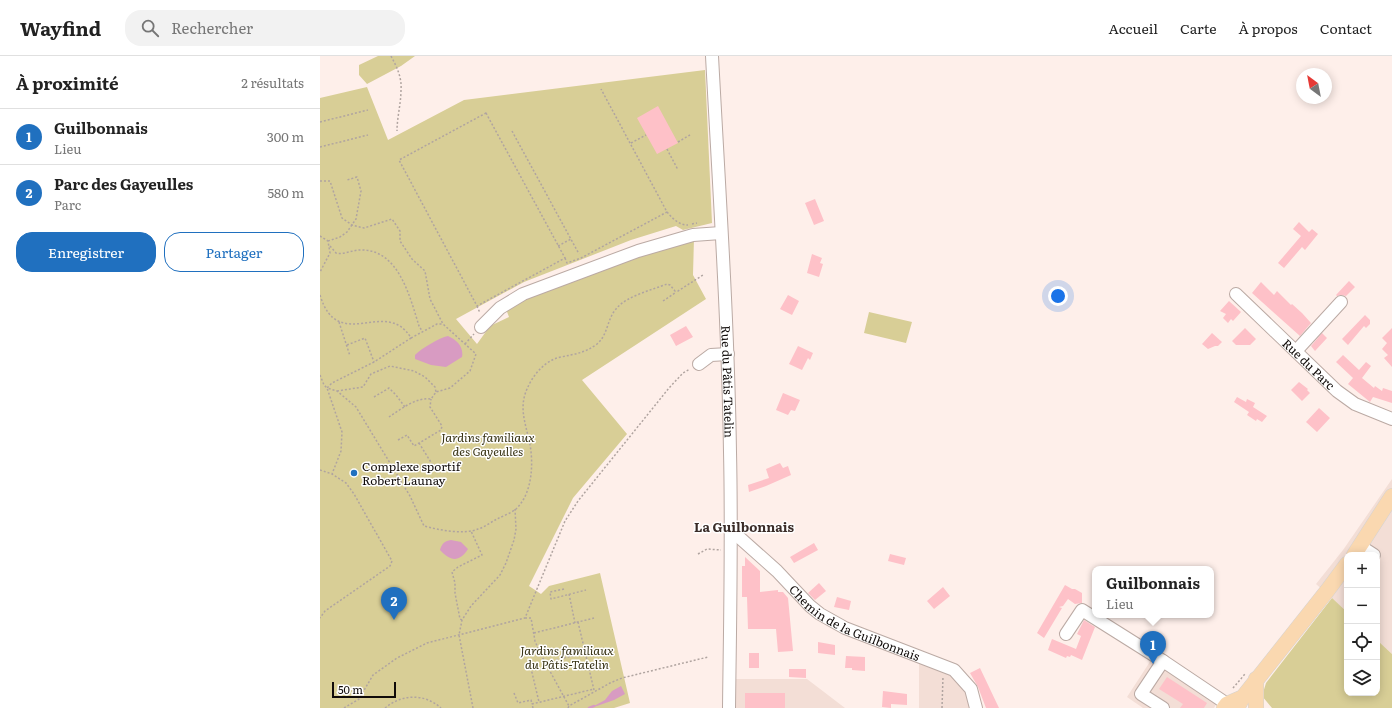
<!DOCTYPE html>
<html lang="fr">
<meta charset="utf-8">
<style>
body{margin:0;font-family:Literata,serif;background:#f2f2f2;color:#222}
.controls{position:absolute;right:12px;bottom:12px;display:grid;overflow:hidden;border-radius:8px;box-shadow:0 2px 10px #0003}
.controls button{width:36px;height:36px;display:grid;place-items:center;padding:0;border:0;border-bottom:1px solid #e0e0e0;background:#fff;color:#222;font:20px sans-serif}
.compass{position:absolute;left:976px;top:12px;width:36px;height:36px;border-radius:50%;background:#fff;box-shadow:0 2px 10px #0003;rotate:328deg}
.scale{position:absolute;left:12px;bottom:10px;width:64px;box-sizing:border-box;padding-left:4px;border:2px solid #100b09;border-top:0;font-size:11px;line-height:14px;white-space:nowrap;color:#100b09;-webkit-text-stroke:3px #fff;paint-order:stroke}
.you{position:absolute;left:738px;top:240px;width:14px;height:14px;margin:-10px;border:3px solid #fff;border-radius:50%;background:#1a73e8;box-shadow:0 0 0 6px #1a73e833}
.badge{display:grid;place-items:center;width:26px;height:26px;border-radius:50%;background:#2070bf;color:#fff;font-size:13px;font-weight:700}
.pin{position:absolute;translate:-50% -33px;filter:drop-shadow(0 1px 2px #0008)}
.pin::after{content:'';position:absolute;top:21px;width:14px;height:12px;background:inherit;clip-path:polygon(0 0,100% 0,50% 100%)}
.popup{position:absolute;left:772px;top:510px;width:122px;height:52px;box-sizing:border-box;display:grid;place-content:center;border-radius:8px;background:#fff;filter:drop-shadow(0 1px 3px #0005);font-size:13px;white-space:nowrap;color:#767676}
.popup b{font-size:15px;color:#222}
.popup::after{content:'';position:absolute;left:50%;top:100%;margin-left:-8px;border:8px solid transparent;border-top-color:#fff}
.list{margin:0;padding:0;list-style:none}
h2{display:flex;justify-content:space-between;align-items:center;height:52px;margin:0;padding:0 16px;font-size:17px}
h2 small{font-size:13px;font-weight:400;color:#767676}
.list li{display:grid;grid-template-columns:26px 1fr auto;gap:12px;align-items:center;box-sizing:border-box;height:56px;padding:0 16px;border-top:1px solid #e0e0e0}
.list b{display:block;font-size:15px;white-space:nowrap}
.list p{margin:0;font-size:13px;white-space:nowrap;color:#767676}
.list em{font-size:13px;font-style:normal;color:#767676}
.actions{display:flex;gap:8px;padding:12px 16px}
.actions a{flex:1;padding:9px 0;border:1px solid #2070bf;border-radius:16px;text-align:center;font-size:14px;color:#2070bf}
.actions .main{background:#2070bf;color:#fff}
.icon{flex:none;width:22px;height:22px;fill:none;stroke:currentColor;stroke-width:2;stroke-linecap:round;stroke-linejoin:round}
.map{position:relative;flex:none;width:1072px;height:652px;overflow:hidden}
header{display:flex;align-items:center;gap:24px;box-sizing:border-box;height:56px;padding:0 20px;background:#fff;border-bottom:1px solid #e0e0e0}
header strong{font-size:19px}
nav{display:flex;gap:22px;margin-inline-start:auto;font-size:14px}
.search{width:280px;height:36px;background:#f2f2f2;display:flex;align-items:center;gap:10px;box-sizing:border-box;padding:0 14px;border-radius:16px;color:#767676;font-size:15px}
main{display:flex}
aside{flex:1;background:#fff}
.map>svg:first-child{display:block}
.built{fill:#f3ded6}
.green{fill:#d8ce96}
.water{fill:#d89bc2}
.lines{fill:none;stroke-linecap:round;stroke-linejoin:round}
.stream{stroke:#d89bc2;stroke-width:2.5}
.building{fill:#fec1c8}
.minor-casing{stroke:#bbaaa4;stroke-width:14}
.major-casing{stroke:#d4d3d3;stroke-width:16}
.path{stroke:#b0a4a0;stroke-width:1.5;stroke-dasharray:2 2;stroke-linecap:butt}
.minor{stroke:#fff;stroke-width:12}
.major{stroke:#fad8b0;stroke-width:15}
.poi-dot{fill:#2070bf;stroke:#fff;stroke-width:1.5}
.labels{text-anchor:middle;dominant-baseline:central;stroke-width:3;stroke-linejoin:round;paint-order:stroke}
.street-label{font-size:12px;fill:#100b09;stroke:#fff}
.park-label{font-size:12px;font-style:italic;fill:#383314;stroke:#fff}
.poi-label{font-size:12px;fill:#100b09;stroke:#fff;text-anchor:start}
.neighbourhood-label{font-size:13px;font-weight:bold;fill:#3a2c28;stroke:#fff}
</style>
<header>
<strong>Wayfind</strong>
<div class="search"><svg class="icon" aria-label="search" viewBox="0 0 24 24"><circle cx="10" cy="10" r="6"/><path d="M15 15l6 6"/></svg>Rechercher</div>
<nav><a>Accueil</a><a>Carte</a><a>À propos</a><a>Contact</a></nav>
</header>
<main>
<aside>
<h2>À proximité<small>2 résultats</small></h2>
<ul class="list">
<li><span class="badge">1</span><div><b>Guilbonnais</b><p>Lieu</p></div><em>300 m</em></li>
<li><span class="badge">2</span><div><b>Parc des Gayeulles</b><p>Parc</p></div><em>580 m</em></li>
</ul>
<div class="actions"><a class="main">Enregistrer</a><a>Partager</a></div>
</aside>
<div class="map">
<svg width="1072" height="652" viewBox="0 0 1072 652">
<rect width="100%" height="100%" fill="#feefea"/>
<path class="built" d="M1072 423V598L1057 584V499H1027V556L996 528 1023 494Z
M599 601 634 614 656 652H599Z
M833 601 898 645 894 652H823L807 641Z
M403 623H487L525 652H403Z"/>
<path class="green" d="M58 0H95L81 10 47 28 39 19V9Z
M385 14 392 167 363 174 356 170 311 184 204 226 136 263 157 288 170 270 189 261 186 253 209 239 314 199 374 182 373 219 386 243 262 324 307 378 253 442 209 530 221 538 229 530 280 517 310 647 294 652H0V42L47 31 68 84 144 44Z
M549 256 592 266 586 287 544 277Z
M1012 542 1027 556V637H1057V584L1072 598V652H952L942 640 946 627Z"/>
<path class="water" d="M128 280C137 284 144 291 142 301L126 311 111 309 95 303V299C102 292 119 282 128 280Z
M131 484 141 486 148 493C139 507 130 505 120 494 122 487 125 485 131 484Z
M301 630 305 638 294 644 274 651V650L285 644 292 635Z"/>
<g class="lines">
<path class="stream" d="M269 652 274 650"/>
</g>
<path class="building" d="M338 50 358 87 337 98 317 62Z
M495 143 504 165 494 169 485 147Z
M979 166 989 176 992 173 998 178 985 194 982 191 964 212 958 207 981 180 973 173Z
M492 198 502 202 500 207 503 208 499 221 487 217Z
M1029 225 1035 231 1026 240 1022 239 1017 240 1016 239Z
M941 226 954 239 957 235 971 249 972 248 982 257 991 267 980 280 932 237Z
M468 239 479 245 472 259 460 253Z
M909 245 921 256 913 265 911 263 908 267 903 262 906 258 900 255Z
M1045 259 1050 264V268L1046 272 1044 270 1028 289 1022 283Z
M366 270 373 281 356 290 350 279Z
M925 272 936 283 930 289H916L912 285Z
M1072 272V311L1064 302 1068 299 1062 293 1067 287 1062 282Z
M892 277 902 286 898 290H895L888 293 882 288Z
M1002 277 1007 282 995 295 991 290Z
M478 290 493 297 490 304 488 302 482 314 469 308Z
M1023 299 1039 314 1046 306 1051 310 1042 322 1054 332 1055 330 1062 335 1063 332 1072 335V347L1053 341 1050 346 1028 328 1033 322 1016 306Z
M979 326 988 333 987 334 990 337 982 345 971 334Z
M463 337 480 344 475 355 471 354 468 359 456 354Z
M917 341 926 346 927 343 935 347 933 351 947 360 942 366 937 363 936 365 927 359 929 356 914 346Z
M999 352 1010 362 997 376 986 366Z
M460 407 463 412 468 410 471 419 446 430 429 436 428 429 449 422 446 413Z
M494 487 498 494 474 507 470 501Z
M570 498 586 502 584 509 568 505Z
M425 501 440 515V536L458 534V536H463L468 542 473 595 458 596 456 573H428L427 541H422V510H425Z
M499 527 506 535 495 544 488 537Z
M745 529 752 533H755L762 537V547L755 548 748 543 743 550 739 551 742 552 724 582 717 577Z
M623 531 630 540 614 553 607 545Z
M517 541 531 545 529 554 514 551Z
M764 564 775 571 762 604 751 599 750 601 747 600 746 602 728 594 732 583 756 593 761 580 757 578Z
M498 586 515 589V599L498 597Z
M429 597H439V612H429Z
M526 600 545 601V615L532 614V612H525Z
M660 612 679 652H666L658 631 650 617Z
M469 613H486V622L469 621Z
M847 621 887 647 884 652H860L863 648 839 633Z
M563 635 587 638V649L571 648V652L562 651Z
M425 637H465V652H425Z"/>
<g class="lines">
<g class="minor-casing">
<g id="minor">
<path id="s1" d="M392 0C399 132 408 264 410 396 412 482 410 567 409 652"/>
<path id="s2" d="M916 238 1017 335 1035 348 1072 363"/>
<path d="M161 271 180 252 203 238 318 195 373 179 401 177"/>
<path d="M976 295 1021 246"/>
<path d="M379 308 391 299 408 298"/>
<path id="s3" d="M411 474 457 515 490 550 500 558 525 572 634 614 651 633 656 652"/>
<path d="M1040 490 1054 499"/>
<path d="M746 578 762 554 843 605"/>
<path d="M843 652 821 638 843 605 907 648"/>
</g>
</g>
<g class="major-casing">
<path id="major" d="M1034 499 1072 440
M904 652 907 648 923 641
M917 652 923 641 1007 535 1027 508
M936 652V623"/>
</g>
<path class="path" d="M71 0C77 11 82 22 81 34 81 48 77 61 77 75
M166 57 245 202 157 250 79 104Z
M0 66 48 54
M192 75 259 198
M358 86 370 79
M311 87 326 79
M0 91 48 79
M347 93 358 114
M0 125H10L22 162 32 169 44 172 72 163 80 175V185L92 203 105 215 110 243 123 268 156 298 150 315 130 332 116 336 111 343C96 341 81 353 69 361
M347 156C353 163 359 169 368 169
M372 168 377 167
M0 180 8 185 10 197 0 216
M8 185 20 181 27 176 36 163 41 135 37 121 27 124
M10 190 16 197C25 199 34 193 43 194 79 195 90 241 99 270L102 275
M238 190 251 183
M245 202 247 207 261 202 347 156 281 33
M0 239C18 299 66 240 91 282L54 306 12 327 7 332 17 335 36 351 90 440 104 470C119 474 144 479 158 473 165 471 171 466 177 463 183 460 191 457 196 453 213 437 214 405 209 384 205 366 199 351 207 333 213 319 225 304 241 301 255 298 265 297 277 288 288 279 287 263 296 253 306 240 332 234 347 228L350 229 355 235H358L383 219
M343 245 355 237V235
M157 250 160 257
M19 266 30 300
M91 282 117 268H123
M145 288 154 278
M27 289 45 282 54 306
M0 319 4 329 7 332 22 376 21 395 12 418
M17 335 43 331 51 318 70 310 94 315 105 321 115 331 116 336
M54 341 69 332 76 339 85 351
M78 384 87 379 94 390 121 374 122 370 110 351 111 343
M99 387 112 408
M0 414 12 418 26 427 34 438 72 505 70 510 5 555 0 562
M378 498 387 493 401 494
M244 533 230 536 231 543 266 534
M249 538 255 567
M205 562H211L215 585 220 597 249 650
M142 564 140 563 135 537V527L132 516 138 511 162 499 151 475
M258 566 274 634
M214 577 274 562
M209 604 219 646
M236 604 280 593
M913 632 925 618
M194 637 198 647 211 644 212 648
M24 652 39 643 53 619 77 602 107 587 205 562 245 465 258 445 349 332 363 317 370 313
M65 652C82 638 104 637 121 652
M153 652 139 579 142 564 151 550 180 519 186 507 194 484 196 473 195 453
M213 652 212 648 274 633
M248 652 249 650 290 627 302 622 388 601
M622 652 623 620"/>
<use href="#minor" class="minor"/>
<use href="#major" class="major"/>
</g>
<circle class="poi-dot" cx="34" cy="417" r="4"/>
<g class="labels">
<g class="street-label">
<text stroke="none"><textPath href="#s2" startOffset="101">Rue du Parc</textPath></text>
<text stroke="none"><textPath href="#s1" startOffset="326">Rue du Pâtis Tatelin</textPath></text>
<text stroke="none"><textPath href="#s3" startOffset="157">Chemin de la Guilbonnais</textPath></text>
</g>
<g class="park-label">
<text x="168" y="381">Jardins familiaux<tspan x="168" dy="14">des Gayeulles</tspan></text>
<text x="247" y="594">Jardins familiaux<tspan x="247" dy="14">du Pâtis-Tatelin</tspan></text>
</g>
<g class="poi-label">
<text x="42" y="410">Complexe sportif<tspan x="42" dy="14">Robert Launay</tspan></text>
</g>
<g class="neighbourhood-label">
<text x="424" y="470">La Guilbonnais</text>
</g>
</g>
</svg>
<div class="controls">
<button>+</button>
<button>−</button>
<button><svg class="icon" aria-label="locate" viewBox="0 0 24 24"><circle cx="12" cy="12" r="6"/><path d="M12 2v4M12 18v4M2 12h4M18 12h4"/></svg></button>
<button><svg class="icon" aria-label="layers" viewBox="0 0 24 24"><path d="M12 4l9 5-9 5-9-5zM3 14l9 5 9-5"/></svg></button>
</div>
<svg class="compass" viewBox="-18 -18 36 36"><path d="M0-13l5 13h-10z" fill="#e53935"/><path d="M0 13l5-13h-10z" fill="#767676"/></svg>
<div class="scale">50 m</div>
<div class="you"></div>
<div class="pin badge" style="left:833px;top:608px">1</div>
<div class="popup"><b>Guilbonnais</b>Lieu</div>
<div class="pin badge" style="left:74px;top:564px">2</div>
</div>
</main>
